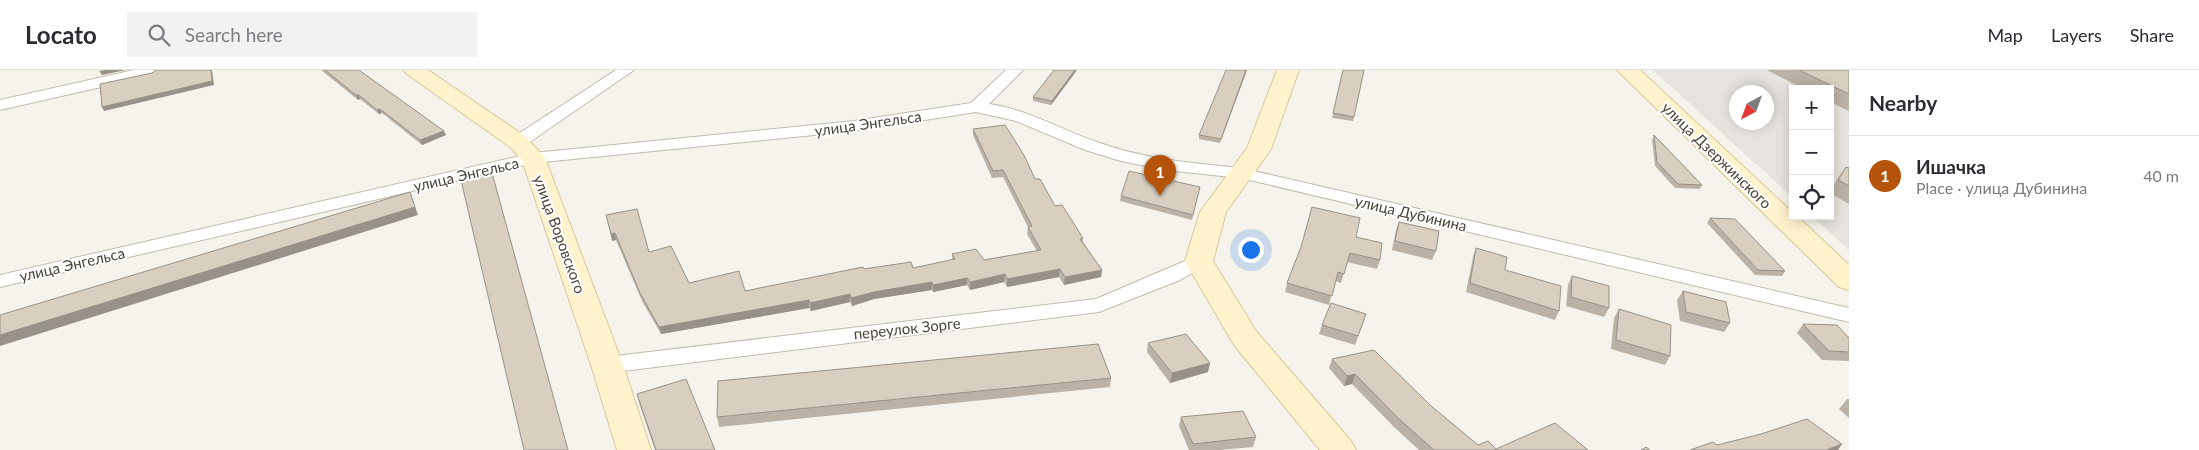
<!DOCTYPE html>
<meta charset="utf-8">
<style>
body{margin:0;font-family:Lato,sans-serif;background:#f2f2f3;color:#2b2b33}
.controls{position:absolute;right:15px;top:15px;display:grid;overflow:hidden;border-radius:0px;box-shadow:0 2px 12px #0003}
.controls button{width:45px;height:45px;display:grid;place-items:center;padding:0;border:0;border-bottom:1px solid #e1e1e2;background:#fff;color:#2b2b33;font:25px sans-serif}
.compass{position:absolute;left:1729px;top:15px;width:45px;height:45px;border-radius:50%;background:#fff;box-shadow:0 2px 12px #0003;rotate:221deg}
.you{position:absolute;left:1250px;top:179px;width:18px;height:18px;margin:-12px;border:4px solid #fff;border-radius:50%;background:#1a73e8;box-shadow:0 0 0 8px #1a73e833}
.badge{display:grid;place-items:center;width:32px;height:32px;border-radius:50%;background:#b45309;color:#fff;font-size:16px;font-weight:700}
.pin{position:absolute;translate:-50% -41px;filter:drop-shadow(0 1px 2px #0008)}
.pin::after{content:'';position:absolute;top:26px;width:18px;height:15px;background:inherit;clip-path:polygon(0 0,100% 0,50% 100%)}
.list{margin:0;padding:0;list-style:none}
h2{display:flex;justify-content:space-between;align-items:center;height:65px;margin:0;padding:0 20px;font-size:21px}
h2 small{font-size:16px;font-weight:400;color:#7c7c81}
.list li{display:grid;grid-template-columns:32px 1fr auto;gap:15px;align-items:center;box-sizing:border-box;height:80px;padding:0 20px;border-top:1px solid #e1e1e2}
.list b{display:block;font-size:19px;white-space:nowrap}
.list p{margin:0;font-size:16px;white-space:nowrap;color:#7c7c81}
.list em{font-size:16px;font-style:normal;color:#7c7c81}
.icon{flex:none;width:28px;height:28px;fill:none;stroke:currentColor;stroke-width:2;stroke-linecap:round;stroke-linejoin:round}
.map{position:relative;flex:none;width:1849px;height:380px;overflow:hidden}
header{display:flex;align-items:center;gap:30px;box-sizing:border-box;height:70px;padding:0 25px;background:#fff;border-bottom:1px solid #e1e1e2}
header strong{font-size:24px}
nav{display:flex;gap:28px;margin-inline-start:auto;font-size:18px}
.search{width:350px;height:45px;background:#f2f2f3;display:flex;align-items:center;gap:12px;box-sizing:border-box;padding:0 18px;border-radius:0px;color:#7c7c81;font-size:19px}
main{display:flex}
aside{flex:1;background:#fff}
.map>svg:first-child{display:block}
.industrial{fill:#e6e2dd;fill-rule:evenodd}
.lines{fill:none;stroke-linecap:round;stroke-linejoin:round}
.street-casing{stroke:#c2bbae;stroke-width:2}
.secondary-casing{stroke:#d6c79b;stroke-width:2}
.street{fill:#fff;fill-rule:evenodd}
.secondary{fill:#fff3cd;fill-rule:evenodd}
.wall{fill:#bab2a6}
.shaded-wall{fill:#979187}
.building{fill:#d8cfc1;stroke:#979187}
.labels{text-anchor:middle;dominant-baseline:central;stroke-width:4;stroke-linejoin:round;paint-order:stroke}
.street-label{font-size:15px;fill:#4b4439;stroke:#fff}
</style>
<header>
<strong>Locato</strong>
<div class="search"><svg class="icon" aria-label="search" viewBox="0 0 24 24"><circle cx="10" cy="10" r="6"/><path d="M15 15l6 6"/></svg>Search here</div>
<nav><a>Map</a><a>Layers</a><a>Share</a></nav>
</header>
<main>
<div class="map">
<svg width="1849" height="380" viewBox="0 0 1849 380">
<rect width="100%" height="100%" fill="#f6f3ec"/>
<path class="industrial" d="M1653 0H1849V180L1812 146H1830V19H1793V128ZM1736 22H1766V52H1736Z"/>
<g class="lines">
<g class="street-casing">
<path id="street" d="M134 0H162L154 5 0 40V30Z
M616 0H634L524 76H512L509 72 512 68Z
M1006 0H1023L989 34C1027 39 1061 60 1097 72 1143 89 1192 93 1241 98L1849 238V252L1241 108 1165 100 1121 91 1085 80 1016 51 976 42 854 61 533 93 0 217V205L533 83 854 51 971 33Z
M1199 185 1206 187 1209 191 1206 195 1180 210 1099 242 607 303 599 301 596 295 599 289 607 287 1096 229Z"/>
</g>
<g class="secondary-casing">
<path id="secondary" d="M403 0H428L526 67 545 88 623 295 651 380H617L591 295 522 90 510 77 407 4Z
M1277 0H1299L1271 79 1226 142 1213 191 1256 261 1351 371 1356 380H1320L1234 275 1185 191 1200 142 1247 78Z
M1617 0H1640L1793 143V146H1797L1849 195V220L1839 217Z"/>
</g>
<use href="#street" class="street"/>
<use href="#secondary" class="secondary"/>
</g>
<path class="wall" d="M321 0H359L446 65 422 75 382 43 379 44 360 29 358 30Z
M1077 0 1051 35 1033 31V27Z
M1247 0 1220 73 1199 69V65Z
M1343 0 1354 47 1353 51 1332 48Z
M1767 0H1849V41L1830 32V19H1804Z
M973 59 1035 109 1055 136 1083 168V172L1102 200 1101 207 1064 215 1059 207 1007 217 1004 212 970 220 967 215 933 222 932 220 874 229 852 236 850 232 811 241 809 238 661 264 642 231 616 170 612 171 606 145 649 182 689 213 745 221 864 199 913 198 952 190V184L984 190 1037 181 1027 164 1028 157 1003 107 992 108 973 65Z
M1654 65 1702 115 1700 119 1675 118 1655 96 1652 70Z
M1846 97 1849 98V134L1830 123 1837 109Z
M1200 117 1192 150 1120 131 1121 126Z
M1710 148 1785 201 1782 206 1755 205 1707 153Z
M1399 152 1436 181 1432 190 1392 180 1396 160Z
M1356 167 1380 190 1377 199 1347 192 1341 213 1335 211 1329 235 1285 222 1287 213Z
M1476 178 1559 241 1555 250 1466 222 1473 187Z
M1572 206 1609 238 1604 247 1566 236 1568 215Z
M1683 221 1730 253 1724 262 1680 251 1677 230Z
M1619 239 1670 286 1665 295 1611 279 1614 248Z
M1366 244 1355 275 1319 264 1322 255Z
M1803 254 1849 268V291L1822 290 1797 263Z
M1148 273 1208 302 1170 313 1147 282Z
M1332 289 1430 335 1478 375 1496 379 1588 380H1419L1394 357 1352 314 1344 316 1329 298Z
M1111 308 1110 317 719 357 717 347Z
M637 324 715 380H655L639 333Z
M1847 329H1849V348L1839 339Z
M1181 347 1256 367 1253 377 1219 380H1189L1179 356Z"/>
<path class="shaded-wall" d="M105 0H126L102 5 99 1Z
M211 0H212L214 15 104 41 102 37Z
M1075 0H1077L1051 35 1052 31Z
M1246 0H1247L1220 73 1221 69Z
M356 25H359L360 29 358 30Z
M380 39 382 43 379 44 377 40Z
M444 61 446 65 422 75 420 70Z
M410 122 418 145 0 276V265Z
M615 163 616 170 612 171 611 164Z
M1060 199 1059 207 1007 217V209Z
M1102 200 1101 207 1064 215 1065 207Z
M1005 204 1004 212 970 220V212Z
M967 208V215L933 222V215Z
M932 212V220L874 229 852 236 851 228 874 222Z
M850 224V232L811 241 810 233Z
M809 230V238L661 264 659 257Z
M1210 293 1208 302 1170 313 1172 303Z
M1355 304 1352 314 1344 316 1347 306Z
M1842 374 1838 380H1826Z"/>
<path class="building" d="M156 0H211L212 11 102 37 100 14 152 3Z
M325 0H359L444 61 420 70 380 39 377 40 359 25H356Z
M1054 0H1075L1052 31 1033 27Z
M1226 0H1246L1221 69 1199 65Z
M1343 0H1364L1354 47 1333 43Z
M1799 0H1849V24Z
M1005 55 1024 85 1035 109H1040L1055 136 1062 135 1083 168 1080 169 1102 200 1065 207 1060 199 1007 209 1005 204 970 212 967 208 933 215 932 212 874 222 851 228 850 224 810 233 809 230 659 257 640 223 615 163 611 164 606 145 637 139 649 182 671 176 689 213 739 201 745 221 863 197 864 199 911 192 913 198 955 189 952 184 976 179 984 190 1041 180 1028 157 1032 156 1003 100 993 101 973 59Z
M1654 65 1702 115 1678 114 1657 92Z
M1846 97 1849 98V116L1838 110Z
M1129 101 1200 117 1193 145 1121 126Z
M492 103 568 380H524L461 110Z
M410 122 415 137 0 265V245Z
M1312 137 1360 148 1356 167 1382 173 1380 190 1350 183 1344 204 1338 202 1332 226 1287 213 1301 177Z
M1710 148 1735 149 1785 201 1758 200Z
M1399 152 1439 161 1436 181 1395 171Z
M1476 178 1507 187 1505 200 1561 216 1559 241 1470 213Z
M1572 206 1609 216V238L1571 227Z
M1683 221 1726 232 1730 253 1686 242Z
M1331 233 1366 244 1358 266 1322 255Z
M1619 239 1671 255 1670 286 1616 270Z
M1803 254 1837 255 1849 268V282L1829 281Z
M1186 264 1210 293 1172 303 1148 273Z
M1098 274 1111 308 717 347 718 311Z
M1374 280 1430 335 1478 375 1488 371 1496 379 1555 353 1588 380H1434L1398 348 1355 304 1347 306 1332 289Z
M686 309 715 380H656L637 324Z
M1243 341 1256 367 1193 374 1181 347Z
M1807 349 1842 374 1826 380H1690L1713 372 1717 375 1761 364Z
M1646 377 1650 380H1641Z"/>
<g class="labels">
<g class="street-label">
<text transform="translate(868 53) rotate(-8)">улица Энгельса</text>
<text transform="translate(1717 85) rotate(44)">улица Дзержинского</text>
<text transform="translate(466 104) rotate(-13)">улица Энгельса</text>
<text transform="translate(1411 143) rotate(13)">улица Дубинина</text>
<text transform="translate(560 164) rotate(70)">улица Воровского</text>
<text transform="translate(72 194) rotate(-13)">улица Энгельса</text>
<text transform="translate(907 258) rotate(-6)">переулок Зорге</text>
</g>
</g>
</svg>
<div class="controls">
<button>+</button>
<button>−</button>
<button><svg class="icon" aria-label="locate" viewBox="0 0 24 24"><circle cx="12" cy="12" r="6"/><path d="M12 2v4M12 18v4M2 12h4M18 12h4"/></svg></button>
</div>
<svg class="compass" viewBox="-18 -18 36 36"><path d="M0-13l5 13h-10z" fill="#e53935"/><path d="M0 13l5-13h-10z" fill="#7c7c81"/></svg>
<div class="you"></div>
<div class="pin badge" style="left:1160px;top:126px">1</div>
</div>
<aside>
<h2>Nearby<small></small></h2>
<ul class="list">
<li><span class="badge">1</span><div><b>Ишачка</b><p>Place · улица Дубинина</p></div><em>40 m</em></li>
</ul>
</aside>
</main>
